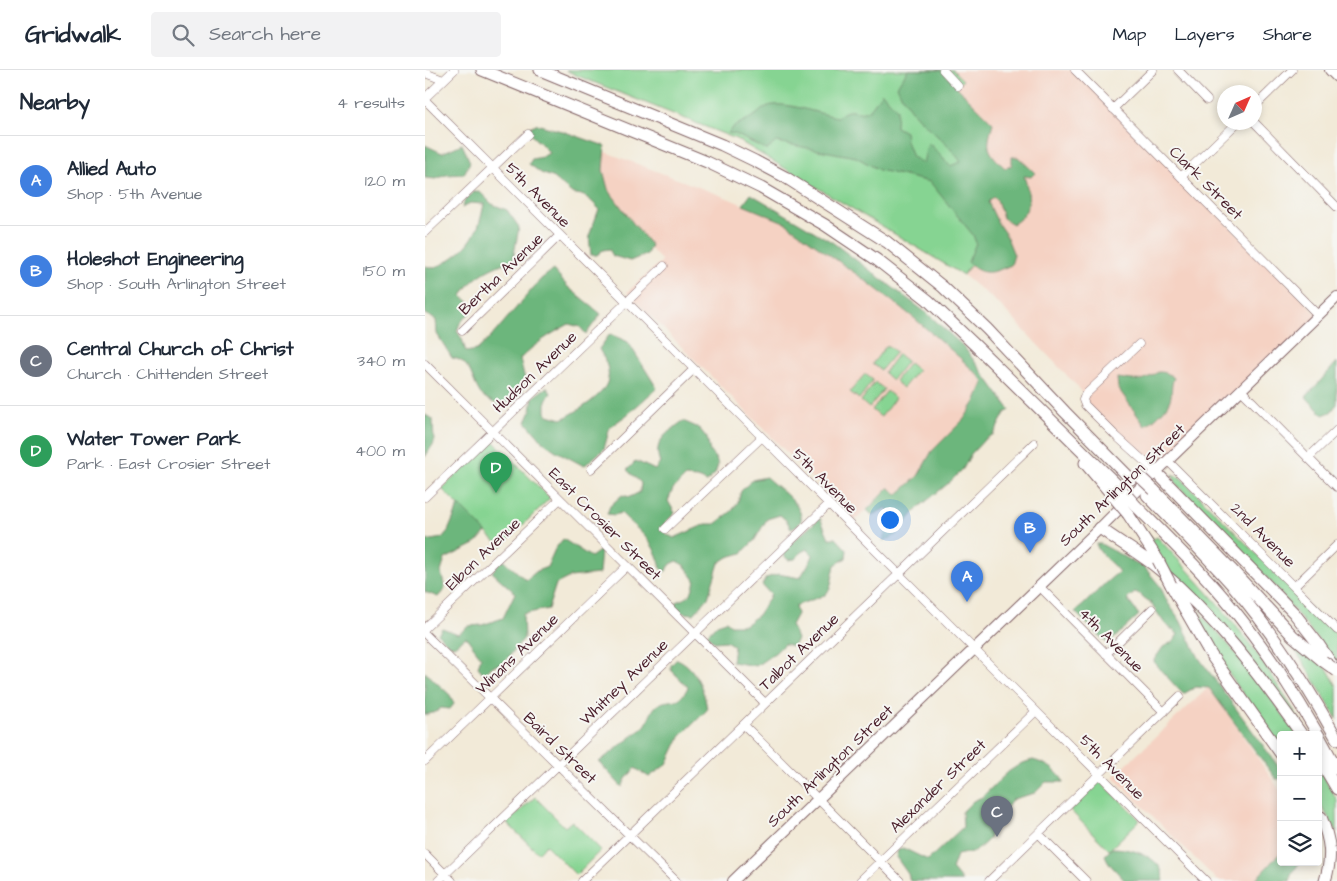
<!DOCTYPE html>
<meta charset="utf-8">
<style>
body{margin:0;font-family:"Architects Daughter",sans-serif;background:#f2f2f3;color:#1f2937}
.controls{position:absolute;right:15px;bottom:15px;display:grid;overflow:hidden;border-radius:5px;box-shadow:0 2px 8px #0003}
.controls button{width:45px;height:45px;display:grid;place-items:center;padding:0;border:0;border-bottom:1px solid #e0e1e3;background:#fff;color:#1f2937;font:25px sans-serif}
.compass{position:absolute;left:792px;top:15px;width:45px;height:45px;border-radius:50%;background:#fff;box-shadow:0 2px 8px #0003;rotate:45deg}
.you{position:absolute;left:464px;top:449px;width:18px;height:18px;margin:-12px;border:4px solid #fff;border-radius:50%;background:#1a73e8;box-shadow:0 0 0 8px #1a73e833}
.badge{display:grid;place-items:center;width:32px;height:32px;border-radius:50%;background:#0f766e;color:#fff;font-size:16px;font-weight:700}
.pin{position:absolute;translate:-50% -41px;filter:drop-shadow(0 1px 2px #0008)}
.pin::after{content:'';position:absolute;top:26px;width:18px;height:15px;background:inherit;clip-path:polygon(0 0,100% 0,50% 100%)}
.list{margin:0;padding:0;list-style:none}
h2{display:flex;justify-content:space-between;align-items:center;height:65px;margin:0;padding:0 20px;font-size:21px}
h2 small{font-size:16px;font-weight:400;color:#747a83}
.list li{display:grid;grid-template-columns:32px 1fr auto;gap:15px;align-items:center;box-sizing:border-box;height:90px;padding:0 20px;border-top:1px solid #e0e1e3}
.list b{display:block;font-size:19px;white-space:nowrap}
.list p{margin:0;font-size:16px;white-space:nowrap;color:#747a83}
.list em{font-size:16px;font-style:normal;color:#747a83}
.icon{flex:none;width:28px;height:28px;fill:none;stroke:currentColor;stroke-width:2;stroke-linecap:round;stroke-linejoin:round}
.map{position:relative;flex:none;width:912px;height:811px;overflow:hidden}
header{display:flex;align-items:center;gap:30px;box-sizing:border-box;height:70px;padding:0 25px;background:#fff;border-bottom:1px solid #e0e1e3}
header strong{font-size:24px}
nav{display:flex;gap:28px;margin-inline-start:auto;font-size:18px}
.search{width:350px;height:45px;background:#f2f2f3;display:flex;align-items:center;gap:12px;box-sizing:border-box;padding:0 18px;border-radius:5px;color:#747a83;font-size:19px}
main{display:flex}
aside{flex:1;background:#fff}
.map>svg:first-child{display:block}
.built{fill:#f5d2c3}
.green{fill:#86d492;stroke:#687a5e}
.forest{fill:#6cb67c;stroke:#5b6a54}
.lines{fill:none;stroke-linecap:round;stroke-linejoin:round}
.minor-casing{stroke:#856668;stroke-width:9}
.major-casing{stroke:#856668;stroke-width:12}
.highway-casing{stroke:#856668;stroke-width:13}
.minor{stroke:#fff;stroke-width:8}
.major{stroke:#fff;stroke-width:10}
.highway{stroke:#fff;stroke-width:11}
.highway-bridge-casing{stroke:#856668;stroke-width:13;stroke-linecap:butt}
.highway-bridge{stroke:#fff;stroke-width:11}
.labels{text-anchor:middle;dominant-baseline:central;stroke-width:4;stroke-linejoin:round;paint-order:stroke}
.street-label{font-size:16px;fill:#4a1f2b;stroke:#f6f6f2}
</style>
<header>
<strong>Gridwalk</strong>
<div class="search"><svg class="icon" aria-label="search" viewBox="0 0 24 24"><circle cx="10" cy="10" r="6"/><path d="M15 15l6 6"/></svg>Search here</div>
<nav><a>Map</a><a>Layers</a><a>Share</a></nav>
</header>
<main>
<aside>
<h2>Nearby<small>4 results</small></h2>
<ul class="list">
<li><span class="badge" style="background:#3f7fe0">A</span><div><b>Allied Auto</b><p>Shop · 5th Avenue</p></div><em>120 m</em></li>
<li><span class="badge" style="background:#3f7fe0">B</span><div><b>Holeshot Engineering</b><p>Shop · South Arlington Street</p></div><em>150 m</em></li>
<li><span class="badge" style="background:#6b7280">C</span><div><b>Central Church of Christ</b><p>Church · Chittenden Street</p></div><em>340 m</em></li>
<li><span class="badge" style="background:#2e9e5b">D</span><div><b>Water Tower Park</b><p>Park · East Crosier Street</p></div><em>400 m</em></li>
</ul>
</aside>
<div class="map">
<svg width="912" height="811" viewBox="0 0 912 811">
<rect width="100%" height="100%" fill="#f6f6f2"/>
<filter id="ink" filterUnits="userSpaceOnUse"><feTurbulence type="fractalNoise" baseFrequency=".02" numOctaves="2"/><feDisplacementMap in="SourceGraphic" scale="10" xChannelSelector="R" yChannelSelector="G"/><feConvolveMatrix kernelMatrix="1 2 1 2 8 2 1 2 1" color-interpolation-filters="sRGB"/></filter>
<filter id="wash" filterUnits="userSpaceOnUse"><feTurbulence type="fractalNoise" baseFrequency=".0096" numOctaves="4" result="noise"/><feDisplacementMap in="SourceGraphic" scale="20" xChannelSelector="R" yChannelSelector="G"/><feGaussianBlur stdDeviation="1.12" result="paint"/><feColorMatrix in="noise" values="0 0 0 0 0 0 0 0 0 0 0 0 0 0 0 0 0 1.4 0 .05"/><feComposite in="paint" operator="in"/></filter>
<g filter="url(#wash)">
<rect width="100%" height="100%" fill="#f2ead8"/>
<path class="built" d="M518 0H650L893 245 731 402 660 335V325L652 316 574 234 538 205 565 170 505 45Z
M106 54 300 127 359 152 441 211 540 288 580 343 482 434 464 417 430 451 202 222 237 191Z
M784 617 856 722V782L828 811H793L688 707Z"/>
<path class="green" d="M141 0H528L538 10 505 45 553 93 565 170 538 205 311 69 153 6Z
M462 275 471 282 456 300 447 294Z
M473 284 482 291 467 310 459 303Z
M484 293 493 300 478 318 470 311Z
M440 304 448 310 434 329 425 322Z
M450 312 459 319 444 338 436 331Z
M462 321 470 328 456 347 447 340Z
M67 370 125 428 76 477 17 419Z
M747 404 756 408 912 565V593L846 512 752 415Z
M717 457 729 469 732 467C762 499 792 531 819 566 842 595 860 628 881 659L879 660 744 501Z
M756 526C800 564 838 618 873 665H856V677L794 590Z
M860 566 866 567 903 600 912 616V649L879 593Z
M893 697 912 730V762L893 730Z
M674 709 715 750 684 780 645 740Z
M110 727 140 757 147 751 176 780 151 805 121 775 113 783 82 753Z"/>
<path class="forest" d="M483 0H515L568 53C561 78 561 80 580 98L587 95V87H593L610 103 606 107 599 106C605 125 608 142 588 154L578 148 572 130 568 127 563 132 574 155 581 165 589 185 586 195C570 202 557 208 543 192L551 173 548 165 505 112 454 100 431 87 351 72 342 80 310 64 303 63C311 53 319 52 329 46 333 44 337 39 341 37 356 29 396 45 413 47 427 34 431 46 442 41 448 38 452 28 457 23L472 39 471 57 480 62 481 71 487 87 498 93C500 87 500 78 504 73L525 96 536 92C516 63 486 51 472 16Z
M111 54 140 62 180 76 178 100 183 119 208 153 226 175 222 184 205 191 188 186 184 179 178 180 172 185H166L164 166 174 139C167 131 159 123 148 124L127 107 116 103 104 94 107 89 117 87 124 83C117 73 108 68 100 59Z
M37 74 45 92 39 104 21 105 11 109 0 108V75L17 83Z
M50 121 56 123 67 134 82 140 94 157 88 190C67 197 47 206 37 226L50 238 35 253 32 261 37 269 41 282 52 280 66 267 116 209 128 200 143 217 176 244 161 264 155 257 144 254C126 264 109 274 95 289L100 309 97 323 85 332 74 336C69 332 58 328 55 323 46 309 46 290 27 288L12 264 11 250 0 244V196L10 198C27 189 43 179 51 161 55 154 57 143 59 134L45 133 37 138 40 130Z
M326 124 407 172 503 244 539 277 585 340 580 343 569 364 559 370 546 384 538 399 525 412 493 438 472 464 466 468 458 471 464 445 462 438 447 445 442 440 464 417 472 425 493 406 507 381 539 349 550 332 559 311 534 287 489 248 441 211 359 152 318 135Z
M185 264 203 272 232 318 203 344 185 357 179 379 159 396 131 381 118 372 101 352 106 341 108 327 122 317 126 323 121 330V342L123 345 137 349C151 342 181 325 183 309 185 298 179 288 174 279Z
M912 292V334L906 342 898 345 881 327Z
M733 302C740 302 744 303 749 308 745 316 748 325 744 332 740 341 728 351 720 356L693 318 692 308C712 310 714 314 733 302Z
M0 345 8 349 9 373 0 387Z
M258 351 274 358 282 368 285 382 291 389 293 395 290 404 282 412 272 408 260 407 248 419 243 431 250 443 239 454 241 464 249 468 281 454H290L307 441 313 432 316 421 327 410 341 407C352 418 373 430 376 446 377 451 374 454 371 457L366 459 362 451 355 445 342 449 329 471 317 483 303 487 294 493 283 528 269 544 259 543 250 539 252 532C265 526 267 525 270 510L260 496 252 491 246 494 240 502 236 499C231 472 214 461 196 443L190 445 182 444 185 436 197 425 205 427 215 422 216 413 202 400 211 391 230 400 235 393C227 371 242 363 258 351Z
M34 435 61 462 50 474 20 489 16 502 20 519 13 527 0 522V471L17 468 23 461Z
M395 448 404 468H411L422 480 421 488 410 495 405 519 400 525 370 536 372 544 366 555 372 569 368 576 359 574 351 582 331 596 307 592 309 576 301 571 289 572 282 565 292 554 301 551 306 555H320L333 545 346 525 337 515 341 508 353 504 375 508 386 490 388 485 382 479 376 482 370 489 363 490 358 484 363 476Z
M138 469 166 487 176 480 174 504 145 507 131 514 123 539 98 544 99 568 79 593 68 596 59 604 53 597 56 587 41 567 29 576 23 574 13 564 17 558 33 564 44 556 57 555 78 548 90 523 67 502 77 489 101 510 112 501 122 497 130 479Z
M671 474H676L720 498 735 516 743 533 755 550 774 588 856 700V709H851L784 618 771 617 758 624 730 594 729 590 738 577 749 571 753 564 740 554 725 532 711 522 702 529 714 545 683 574 650 542C666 529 677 514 694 502 687 492 675 486 671 474Z
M252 589C270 596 280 621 282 640L255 667 242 694 224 707 210 698 201 709 197 717 174 692 219 657C225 650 226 638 234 634 247 627 253 637 263 617L246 600V595Z
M0 602 25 625 29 634 25 639 16 638 11 642 0 645Z
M608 690C622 694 631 699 639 712H621L610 723 588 729 577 744 563 770 551 781 532 785 527 799 537 811H485L483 804 471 787 473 780 478 778 503 790 538 757 537 742 548 731 557 727 583 702 597 693Z
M687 778C702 778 724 783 734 796 737 800 738 807 739 811H700C693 802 684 796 680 785Z
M856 782V792H875L866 805 865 811H829Z"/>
</g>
<g filter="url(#ink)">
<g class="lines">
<g class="minor-casing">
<path id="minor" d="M518 0 533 16
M650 0 893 245
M753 0 782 30
M0 3 18 10
M0 28 29 0
M0 30 781 811
M829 37 867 0
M688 39 728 0
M829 52 912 137
M756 107 813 52
M0 162 103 64
M37 261 135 165
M714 274 660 325 658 330 660 335 689 364 731 402
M0 294 340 633
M816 320 912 417
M883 388 912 360
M743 391 912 560
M166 399 269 299
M0 427 239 196
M240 459 337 367
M614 516 739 642
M870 516 912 475
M0 558 135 429
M0 564 251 811
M681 584 727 539
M319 655 475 811
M0 691 202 496
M614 764 661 811
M0 784 27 811
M13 811 404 434
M157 811 609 373
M435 811 611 641
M564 811 755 626"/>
</g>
<g class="major-casing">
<path id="major" d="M905 0 912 7
M308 811 675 458 731 402 912 227"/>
</g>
<g class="highway-casing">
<path id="highway" d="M57 0 282 92 336 118 400 155 452 190 503 230 552 277 696 419
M115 0 297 75 330 91 360 107 462 172 518 217 562 259 640 342 706 409
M660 393 688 426
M731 402 869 543 894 575 910 599
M729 420 806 499 868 566 898 591
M722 425C751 455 781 485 809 517 849 564 882 615 912 669
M711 436C741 466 771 495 798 527 843 580 880 638 912 699
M703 444 733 490
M675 458C695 473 716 484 735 500 791 547 835 606 877 665
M746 515 786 585 856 684
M893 687 912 719
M896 747C905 771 908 785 900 811"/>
</g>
<use href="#minor" class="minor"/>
<use href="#major" class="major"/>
<use href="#highway" class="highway"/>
<g class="highway-bridge-casing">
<path id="highway-bridge" d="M712 404 729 420
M696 419 711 436
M688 426 703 444
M733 490 746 515
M898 591 912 601"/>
</g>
<use href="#highway-bridge" class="highway-bridge"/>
</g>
</g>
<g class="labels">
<g class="street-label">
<text transform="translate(781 113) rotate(45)">Clark Street</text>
<text transform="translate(113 125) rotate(45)">5th Avenue</text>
<text transform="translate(76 204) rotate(-44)">Bertha Avenue</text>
<text transform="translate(110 302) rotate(-44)">Hudson Avenue</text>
<text transform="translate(400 411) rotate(45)">5th Avenue</text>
<text transform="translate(697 415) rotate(-44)">South Arlington Street</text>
<text transform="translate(180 454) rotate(45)">East Crosier Street</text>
<text transform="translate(838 465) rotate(45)">2nd Avenue</text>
<text transform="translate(58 484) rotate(-44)">Elbon Avenue</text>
<text transform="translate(686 570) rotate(45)">4th Avenue</text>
<text transform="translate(374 582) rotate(-44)">Talbot Avenue</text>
<text transform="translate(92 584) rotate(-44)">Winans Avenue</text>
<text transform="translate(199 612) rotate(-44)">Whitney Avenue</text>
<text transform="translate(135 678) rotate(44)">Baird Street</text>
<text transform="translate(405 696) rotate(-44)">South Arlington Street</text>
<text transform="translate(687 697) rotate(45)">5th Avenue</text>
<text transform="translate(513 716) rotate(-44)">Alexander Street</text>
</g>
</g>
</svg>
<div class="controls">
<button>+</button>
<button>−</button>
<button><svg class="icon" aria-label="layers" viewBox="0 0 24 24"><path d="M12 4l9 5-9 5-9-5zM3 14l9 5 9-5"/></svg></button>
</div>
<svg class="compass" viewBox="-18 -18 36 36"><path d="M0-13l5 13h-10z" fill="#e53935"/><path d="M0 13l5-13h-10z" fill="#747a83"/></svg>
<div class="you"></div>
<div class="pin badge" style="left:542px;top:532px;background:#3f7fe0">A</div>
<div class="pin badge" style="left:605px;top:483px;background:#3f7fe0">B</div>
<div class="pin badge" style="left:572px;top:767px;background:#6b7280">C</div>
<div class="pin badge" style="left:71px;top:423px;background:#2e9e5b">D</div>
</div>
</main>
